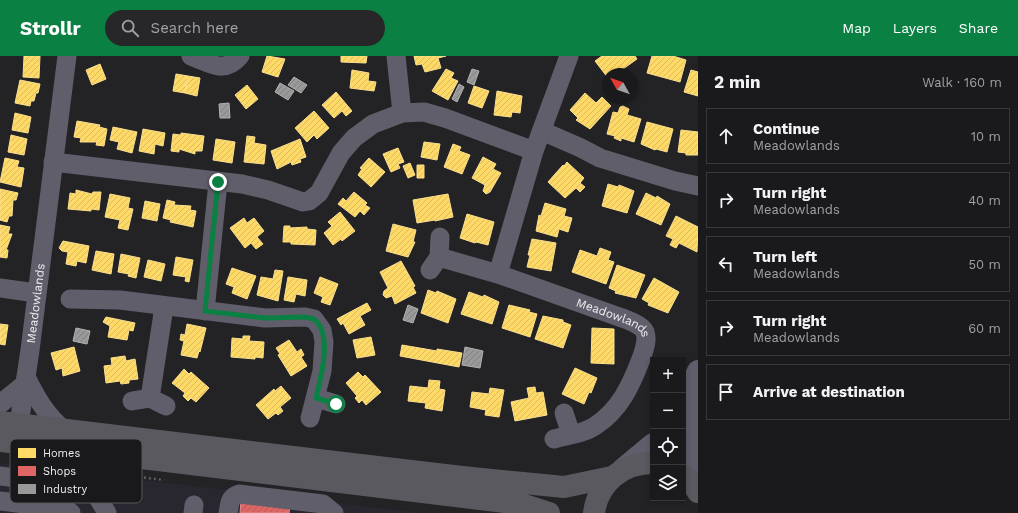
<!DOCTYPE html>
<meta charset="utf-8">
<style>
body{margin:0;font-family:"Work Sans",sans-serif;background:#272729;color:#f1f3f6}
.controls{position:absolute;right:12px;bottom:12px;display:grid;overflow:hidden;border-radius:0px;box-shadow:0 2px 6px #0003}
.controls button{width:36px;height:36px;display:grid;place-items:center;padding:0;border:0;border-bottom:1px solid #38383b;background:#1a1a1c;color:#f1f3f6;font:20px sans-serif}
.compass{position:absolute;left:602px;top:12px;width:36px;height:36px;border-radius:50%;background:#1a1a1c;box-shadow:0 2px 6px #0003;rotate:310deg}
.stop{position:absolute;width:12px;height:12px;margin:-9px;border:3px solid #0b8043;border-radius:50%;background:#fff}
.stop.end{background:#0b8043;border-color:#fff;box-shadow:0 1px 4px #0008}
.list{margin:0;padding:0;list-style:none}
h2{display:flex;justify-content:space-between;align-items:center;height:52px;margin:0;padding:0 16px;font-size:17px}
h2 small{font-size:13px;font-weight:400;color:#9fa1a3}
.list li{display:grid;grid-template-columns:26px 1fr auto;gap:12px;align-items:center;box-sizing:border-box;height:56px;margin:0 8px 8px;padding:0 8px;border:1px solid #38383b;border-radius:0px}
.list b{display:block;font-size:15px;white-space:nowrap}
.list p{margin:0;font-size:13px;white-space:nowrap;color:#9fa1a3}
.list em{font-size:13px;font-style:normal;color:#9fa1a3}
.icon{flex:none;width:22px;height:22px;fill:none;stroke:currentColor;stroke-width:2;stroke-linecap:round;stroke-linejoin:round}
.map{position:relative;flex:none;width:698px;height:457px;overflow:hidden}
header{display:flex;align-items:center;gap:24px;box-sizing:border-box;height:56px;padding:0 20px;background:#0b8043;color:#fff}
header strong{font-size:19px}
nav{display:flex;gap:22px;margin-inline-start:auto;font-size:14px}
.search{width:280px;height:36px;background:#272729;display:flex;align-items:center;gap:10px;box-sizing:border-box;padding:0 14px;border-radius:22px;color:#9fa1a3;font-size:15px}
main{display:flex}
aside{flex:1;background:#1a1a1c}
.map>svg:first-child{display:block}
.built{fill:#28262f}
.homes{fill:url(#homes-hatch);stroke:#fadf8f}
.shops{fill:url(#shops-hatch);stroke:#e48f8f}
.industry{fill:url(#industry-hatch);stroke:#b2b2b3}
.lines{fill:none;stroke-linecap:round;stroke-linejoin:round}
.path{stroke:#5e5b65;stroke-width:2.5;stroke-dasharray:2 3;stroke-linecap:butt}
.minor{stroke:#605e6b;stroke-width:19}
.major{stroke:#5f5e6b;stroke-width:22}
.highway{stroke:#5a5960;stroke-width:22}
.route{stroke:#0b8043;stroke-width:5}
.labels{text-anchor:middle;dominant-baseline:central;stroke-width:4;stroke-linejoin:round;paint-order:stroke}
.street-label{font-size:12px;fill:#eeeef0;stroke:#19191c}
.key{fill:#19191c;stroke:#59595c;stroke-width:1}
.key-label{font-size:11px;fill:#eeeef0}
</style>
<header>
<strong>Strollr</strong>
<div class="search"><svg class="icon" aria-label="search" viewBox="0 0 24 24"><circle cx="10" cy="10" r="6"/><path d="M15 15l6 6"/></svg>Search here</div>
<nav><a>Map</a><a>Layers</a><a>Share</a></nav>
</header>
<main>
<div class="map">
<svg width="698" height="457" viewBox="0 0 698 457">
<defs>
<pattern id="homes-hatch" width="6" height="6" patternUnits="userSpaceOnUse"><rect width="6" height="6" fill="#ffd966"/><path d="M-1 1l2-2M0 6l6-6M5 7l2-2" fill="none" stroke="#dabc60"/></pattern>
<pattern id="shops-hatch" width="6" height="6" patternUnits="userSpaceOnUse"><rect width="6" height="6" fill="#e06666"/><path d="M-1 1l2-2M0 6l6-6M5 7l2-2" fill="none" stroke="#b25d5d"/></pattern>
<pattern id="industry-hatch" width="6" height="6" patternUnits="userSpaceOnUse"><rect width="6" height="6" fill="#999"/><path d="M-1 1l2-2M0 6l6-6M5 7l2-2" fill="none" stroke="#808081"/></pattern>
</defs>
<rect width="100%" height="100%" fill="#232325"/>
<path class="built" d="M0 407 420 457H0Z"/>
<path class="homes" d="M24 0H40L39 22 23 21Z
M267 0 285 3 278 21 262 16Z
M341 0H367L366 7 341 6Z
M414 0H446L438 2 441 12 425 16 422 8 416 9Z
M602 0H635L637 3 616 18H608V22L595 5Z
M652 0H673L686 4 680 26 647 17Z
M100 8 106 23 92 29 86 14Z
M446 13 454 17 451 22 458 25 448 44 432 35Z
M352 14 369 17 368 25 376 26 374 35 350 32Z
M691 14 698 16V40L684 36Z
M176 18 188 20 185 37 173 35Z
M188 20 200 22 197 40 185 37Z
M20 24 40 28 38 37H36L34 45H31L30 50 15 47Z
M247 29 258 43 246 53 235 39Z
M474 30 489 35 482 52 468 47Z
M497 35 522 40 520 57 512 56 511 61 494 59Z
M336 36 352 55 346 60 342 55 334 62 322 49Z
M585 37 596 47 602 41 611 50 590 73 576 64 578 62 570 54Z
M623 50 629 53 627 59 641 63 634 86 621 82V85L614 82 615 80 607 78 613 56 618 57 620 51Z
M314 55 329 72 317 83 314 79 307 86 295 72Z
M15 57 31 61 28 77 12 74Z
M77 65 100 69 99 71 107 73 104 90 96 89 97 86H80L81 82 74 81Z
M647 66 673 73 667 96 656 93 655 94 641 88Z
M113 71 137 76 132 97 117 93 119 86 110 84Z
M143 73 165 77 163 90 155 88 154 98 139 95Z
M681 74 698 76V99H686V97L678 96Z
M181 77 204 80 202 95H195V98L179 93V96L171 95 173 78 181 79Z
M11 79 27 83 24 99 8 96Z
M247 80 255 81 254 87 266 89 264 108 244 106Z
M216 83 235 86 232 107 213 104Z
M300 83 306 101 300 103 301 106 292 109 291 106 277 113 271 95Z
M424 86 440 88 437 104 421 101Z
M453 88 461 91 459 95 470 99 462 118 444 111Z
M398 92 404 106 398 108 400 112 391 116 383 98Z
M483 101 496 108 493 113 501 117 490 136 486 138 483 135 485 129 472 122Z
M5 102 19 105 17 111 24 112 21 131 0 126Z
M369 102 385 116 371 131 358 119 362 113 360 112Z
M567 106 584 122 580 127 585 131 580 136 576 132 565 142 548 126 563 109 564 110Z
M410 107 415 119 408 122 403 110Z
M417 109H424V122H417Z
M608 128 618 131 619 129 634 135 627 157 602 150Z
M0 133 18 137 16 144H13L12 160H9L7 166 0 164Z
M76 134 92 138 93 136H101L99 154 91 153V155L68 153 70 137 76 138Z
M354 136 367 147 365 149 370 152 364 159 360 155 355 161 338 148 343 142 346 145Z
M646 137 656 142 657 140 670 148 661 169 636 158Z
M110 138 130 142 128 152 133 153 128 174 118 172 120 164 105 161Z
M448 138 453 161 435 165V164L417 167 413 144Z
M167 144 175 146 174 149 191 150 190 154 196 155 193 171 170 166 171 164 163 162Z
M145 145 160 148 157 165 142 162Z
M545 147 566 153 564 160 572 162 568 176 559 173 557 181 536 175 539 159 541 160Z
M340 156 355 175 342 185 341 183 333 189 324 177 332 170 328 166Z
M467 158 494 166 488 189 476 186 475 187 460 182Z
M676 160 698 171 697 196 679 187 676 192 670 189 673 183 666 180Z
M244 162 247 167 254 162 264 175 257 181 263 188 256 193 251 187 245 192 230 172Z
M393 168 416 174 413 186H415L408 201 386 195Z
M0 169 10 171 8 178H12L6 194H8L7 202 0 201Z
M284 170H290V172L307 171V173L316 174 315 189 291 188V186H283Z
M532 183 556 187 551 215 527 211 530 199H528Z
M63 185 89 190 86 207 77 205 76 210 66 208 68 196 62 195 59 192Z
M600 192 611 196 608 204 614 206 606 228 572 216 580 194 597 200Z
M96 195 114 198 111 218 92 214Z
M121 198 140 202 136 222 128 220 129 218 118 216Z
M176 201 193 204 189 226 185 225 186 221 173 219Z
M148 204 165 208 161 225 144 221Z
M401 205 415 230 413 231 416 237 395 248 392 240 386 242 383 239 384 235 388 232 380 216Z
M617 209 645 219 636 242 615 237 616 235 609 232Z
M232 212 256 220 247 243 232 237 234 231 226 228Z
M275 214 283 215 278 245 257 239 261 221 273 223Z
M288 221 307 224 305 240 296 238 294 246 284 244Z
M320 221 338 228 330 249 321 246 323 241 314 237Z
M654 222 679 236 668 257 648 249 649 247 642 243Z
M428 234 436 237 437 235 456 243 448 267 421 257Z
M469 236 483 241 484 239 499 246 492 268 461 258Z
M367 247 371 254 360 260 365 269 349 278 343 267 341 269 337 263Z
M509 249 530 254 529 256 537 258 530 281 502 272Z
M543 260 563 264V266L571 269 563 292 535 283Z
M106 261 135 267 133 275 129 274 127 284 108 281 110 270 103 266Z
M0 268 8 269 5 289 0 288Z
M187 268 206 272 200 296 199 295 197 302 181 299 184 285 180 284 181 278 185 279Z
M592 272 614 273V308L591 307Z
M243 280H250L249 285 264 286 263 302 255 301V303L231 301 232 282 243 283Z
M371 281 375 299 357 302 353 284Z
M289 284 297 296 301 293 304 299 301 301 307 310 291 320 278 299 280 298 276 292Z
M402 289 437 295V293L462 297 459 311 400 300Z
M74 291 80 315 63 320 62 312 56 314 51 297Z
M125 300 126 305 135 303 138 323 129 324V327L121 328 120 325 106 327 104 310 112 309 111 302Z
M575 312 597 322 591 337 589 336 584 348 562 338Z
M184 313 189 318 191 316 209 332 196 346 191 342 188 345 183 340 185 337 172 327Z
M358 316 363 321 365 319 381 336 366 349 362 344 359 347 355 342 357 340 346 327Z
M429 324 440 325 439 333 445 334 442 355 425 352 426 347 408 345 410 330 428 332Z
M281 330 291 342 280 351 283 355 278 359 276 357 268 363 256 349 274 333 275 335Z
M535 331 536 337 543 336 547 359 515 365 511 346 529 342 527 332Z
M490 332 504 334 499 361 485 359 486 354 470 351 472 336 489 338Z"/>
<path class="shops" d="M241 445 290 450 289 457H240Z"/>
<path class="industry" d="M472 13 479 15 474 29 467 26Z
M294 21 307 29 301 37 288 29Z
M280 27 294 35 288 44 275 36Z
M459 28 464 31 457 46 452 43Z
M229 47 230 62H220L219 48Z
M408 249 418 253 413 267 403 264Z
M76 272 90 275 87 288 73 285Z
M465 291 483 295 480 312 462 309Z"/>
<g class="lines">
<path class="path" d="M139 421 164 424"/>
<g class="minor">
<path d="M191 0C210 7 224 19 240 0"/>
<path d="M396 0 402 57"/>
<path d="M542 75 581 92 600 102 675 125 698 130"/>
<path d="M53 106 242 128 268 134 303 146 309 145 319 137 341 97 354 82 373 68 402 57 424 56 445 62 534 95"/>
<path id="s1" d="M439 201 498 218 625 263C632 266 641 269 645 276 648 285 644 294 641 303 631 329 620 354 595 370 583 378 568 379 554 383"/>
<path d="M430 214 439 201 440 181"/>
<path d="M498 218 534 95 569 0"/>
<path d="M0 232 36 237"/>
<path d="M70 243 120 244 265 262 305 261 314 263 322 274 324 286 322 315 310 362"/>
<path d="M205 255 218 126"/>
<path d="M26 321C36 341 46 359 63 373"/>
<path d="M150 342 164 251"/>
<path d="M316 342 336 348"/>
<path d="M132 345 150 342 166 350"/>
<path d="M0 348 25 328"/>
<path d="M564 357 571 378"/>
<path id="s2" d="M17 382 30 294 67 0"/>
<path d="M0 420 82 431 97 440 107 457"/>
<path d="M0 445 66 453 71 457"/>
<path d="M193 457 194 449"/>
<path d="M228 457C230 448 229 441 239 438L323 448 334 457"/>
</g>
<path class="major" d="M683 349 698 315
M623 413 653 388
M691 425V385L698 349"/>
<path class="highway" d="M0 366 462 421 564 431 612 421
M0 385 521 448 549 457
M683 419 691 425 698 436
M594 457C598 427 622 407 653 407"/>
</g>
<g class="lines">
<path class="route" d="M218 126 205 255 265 262 305 261 314 263C333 278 321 321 316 342L336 348"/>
</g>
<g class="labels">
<g class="street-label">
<text stroke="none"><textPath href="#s2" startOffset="136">Meadowlands</textPath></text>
<text stroke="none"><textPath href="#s1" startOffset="185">Meadowlands</textPath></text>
</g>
</g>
<rect x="10" y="383" width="132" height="64" rx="6" class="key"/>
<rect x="18" y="392" width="18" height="10" fill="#ffd966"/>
<rect x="18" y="410" width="18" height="10" fill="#e06666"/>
<rect x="18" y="428" width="18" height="10" fill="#999"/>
<g class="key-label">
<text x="43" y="401">Homes</text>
<text x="43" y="419">Shops</text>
<text x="43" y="437">Industry</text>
</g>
</svg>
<div class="controls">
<button>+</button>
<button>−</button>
<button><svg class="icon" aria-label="locate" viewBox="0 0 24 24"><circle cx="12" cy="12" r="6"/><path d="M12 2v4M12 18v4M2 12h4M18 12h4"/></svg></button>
<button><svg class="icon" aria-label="layers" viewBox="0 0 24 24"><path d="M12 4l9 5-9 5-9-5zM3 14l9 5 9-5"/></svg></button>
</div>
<svg class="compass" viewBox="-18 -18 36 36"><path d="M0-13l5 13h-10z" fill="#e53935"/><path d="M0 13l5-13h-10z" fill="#9fa1a3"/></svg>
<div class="stop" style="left:336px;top:348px"></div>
<div class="stop end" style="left:218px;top:126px"></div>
</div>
<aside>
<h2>2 min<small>Walk · 160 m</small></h2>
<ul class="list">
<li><svg class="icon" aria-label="ahead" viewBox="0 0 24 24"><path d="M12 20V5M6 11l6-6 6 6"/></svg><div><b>Continue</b><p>Meadowlands</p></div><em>10 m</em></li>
<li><svg class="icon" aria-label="right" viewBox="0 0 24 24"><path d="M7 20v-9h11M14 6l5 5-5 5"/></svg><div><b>Turn right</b><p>Meadowlands</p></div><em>40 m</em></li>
<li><svg class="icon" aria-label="left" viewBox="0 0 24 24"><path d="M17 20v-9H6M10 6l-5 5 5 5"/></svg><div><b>Turn left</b><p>Meadowlands</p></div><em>50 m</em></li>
<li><svg class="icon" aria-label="right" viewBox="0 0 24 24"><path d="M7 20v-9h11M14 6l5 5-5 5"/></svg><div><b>Turn right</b><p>Meadowlands</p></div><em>60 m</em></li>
<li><svg class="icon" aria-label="arrive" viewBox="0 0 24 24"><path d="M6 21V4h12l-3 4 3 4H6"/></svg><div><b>Arrive at destination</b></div></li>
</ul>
</aside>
</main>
